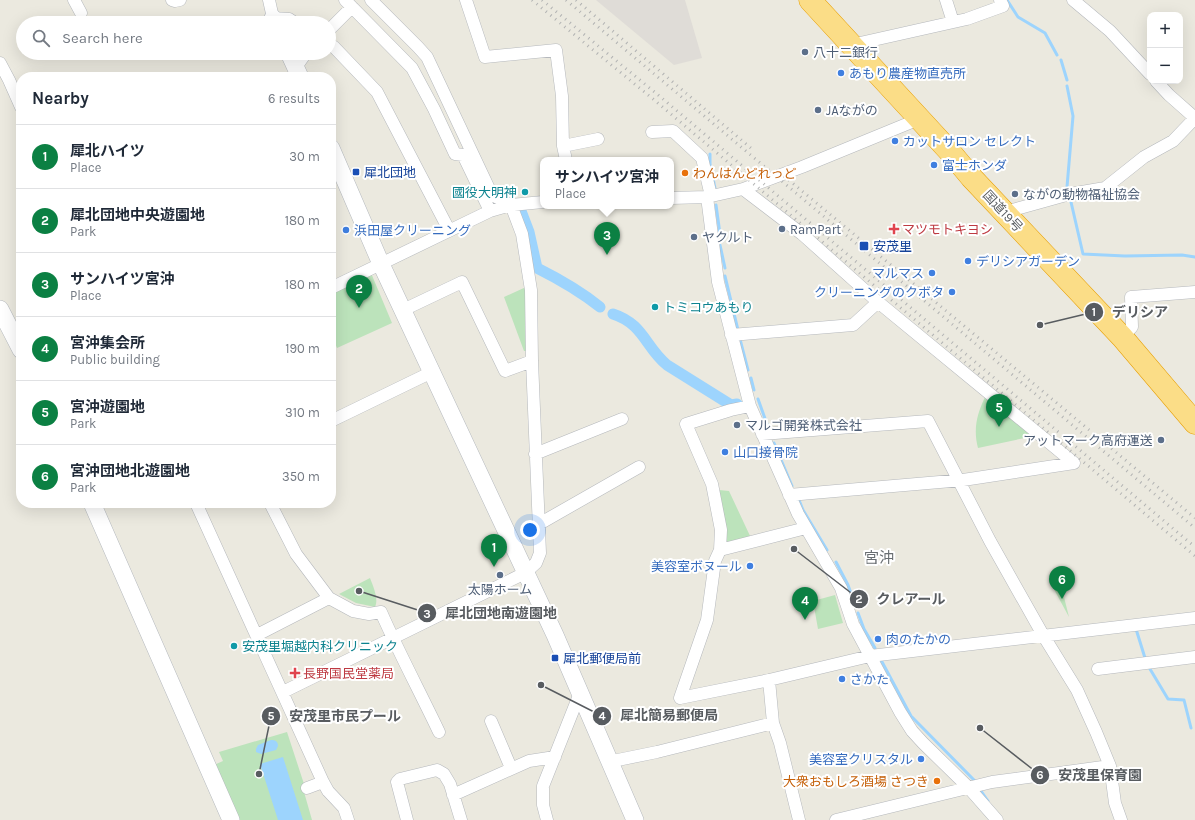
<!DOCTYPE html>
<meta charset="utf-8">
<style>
body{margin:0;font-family:Karla,"Noto Sans JP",sans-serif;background:#f6f6f7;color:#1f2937}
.controls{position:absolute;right:12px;top:12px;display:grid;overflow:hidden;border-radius:8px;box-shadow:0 4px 16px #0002}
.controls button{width:36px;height:36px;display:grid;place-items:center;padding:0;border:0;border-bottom:1px solid #e0e1e3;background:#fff;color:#1f2937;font:20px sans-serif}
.you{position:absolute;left:530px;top:530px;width:14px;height:14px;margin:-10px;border:3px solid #fff;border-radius:50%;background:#1a73e8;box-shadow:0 0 0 6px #1a73e833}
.badge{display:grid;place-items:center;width:26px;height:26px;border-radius:50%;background:#0b8043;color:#fff;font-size:13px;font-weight:700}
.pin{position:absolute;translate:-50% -33px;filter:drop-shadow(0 1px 2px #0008)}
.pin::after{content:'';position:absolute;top:21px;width:14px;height:12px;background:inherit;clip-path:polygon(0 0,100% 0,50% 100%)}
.popup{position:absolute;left:540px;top:157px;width:134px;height:52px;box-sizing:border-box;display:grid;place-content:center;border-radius:8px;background:#fff;filter:drop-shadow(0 1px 3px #0005);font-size:13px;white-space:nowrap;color:#747a83}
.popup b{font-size:15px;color:#1f2937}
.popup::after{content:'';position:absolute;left:50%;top:100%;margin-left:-8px;border:8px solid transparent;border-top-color:#fff}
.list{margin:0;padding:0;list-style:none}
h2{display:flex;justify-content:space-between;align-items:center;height:52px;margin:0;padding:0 16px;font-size:17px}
h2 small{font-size:13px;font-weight:400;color:#747a83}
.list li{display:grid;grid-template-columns:26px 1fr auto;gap:12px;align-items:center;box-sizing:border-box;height:64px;padding:0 16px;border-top:1px solid #e0e1e3}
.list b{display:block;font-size:15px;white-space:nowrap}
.list p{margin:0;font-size:13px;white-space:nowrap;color:#747a83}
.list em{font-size:13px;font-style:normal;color:#747a83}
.icon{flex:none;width:22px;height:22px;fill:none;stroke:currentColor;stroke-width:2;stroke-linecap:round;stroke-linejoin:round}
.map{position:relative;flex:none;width:1195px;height:820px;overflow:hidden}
.search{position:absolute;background:#fff;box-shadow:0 4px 16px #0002;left:16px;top:16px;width:320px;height:44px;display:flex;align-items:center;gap:10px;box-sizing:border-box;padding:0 14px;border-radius:22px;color:#747a83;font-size:15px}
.panel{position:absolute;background:#fff;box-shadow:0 4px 16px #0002;left:16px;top:72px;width:320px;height:436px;border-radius:16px}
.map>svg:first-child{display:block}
.industrial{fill:#dfdcd7}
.green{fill:#bce3bb}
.water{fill:#9dd4fd}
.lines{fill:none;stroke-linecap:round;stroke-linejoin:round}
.stream{stroke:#9dd4fd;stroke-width:3}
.canal{stroke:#9dd4fd;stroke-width:11}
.street-casing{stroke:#b5b8bc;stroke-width:13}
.secondary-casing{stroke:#b5b9be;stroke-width:18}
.highway-casing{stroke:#e79f04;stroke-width:23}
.street{stroke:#fff;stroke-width:12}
.secondary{stroke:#fff;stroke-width:17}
.highway{stroke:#fbdd87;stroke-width:22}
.rail{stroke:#b1b2b2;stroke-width:3;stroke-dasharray:1 5;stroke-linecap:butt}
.service-dot{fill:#5c6f8a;stroke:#fff;stroke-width:1.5}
.shop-dot{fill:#3f7fe0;stroke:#fff;stroke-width:1.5}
.transit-dot{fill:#1a4fb4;stroke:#fff;stroke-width:1.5}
.food-dot{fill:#e8710a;stroke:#fff;stroke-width:1.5}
.culture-dot{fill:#0f9aa8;stroke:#fff;stroke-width:1.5}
.health-dot{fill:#e0444e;stroke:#fff;stroke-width:1.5}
.labels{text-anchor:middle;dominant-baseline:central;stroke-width:4;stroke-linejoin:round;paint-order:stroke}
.service-label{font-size:13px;fill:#4e5e75;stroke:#fff;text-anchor:start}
.shop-label{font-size:13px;fill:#366cbe;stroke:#fff;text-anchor:start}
.transit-label{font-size:13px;fill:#164399;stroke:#fff;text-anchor:start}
.food-label{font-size:13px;fill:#c56008;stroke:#fff;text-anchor:start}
.culture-label{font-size:13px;fill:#0d838f;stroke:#fff;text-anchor:start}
.street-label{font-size:13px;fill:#585c60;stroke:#fff}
.health-label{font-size:13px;fill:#be3a42;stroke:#fff;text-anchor:start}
.quarter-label{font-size:15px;fill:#696e72;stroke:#fff}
.leader{fill:none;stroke:#585c60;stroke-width:1.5}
.callout-dot{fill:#585c60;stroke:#fff;stroke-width:1.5}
.mark-label{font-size:12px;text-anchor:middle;font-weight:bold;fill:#fff}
.callout-label{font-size:14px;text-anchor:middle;font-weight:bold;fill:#585c60;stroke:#fff;stroke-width:4;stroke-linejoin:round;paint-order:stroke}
</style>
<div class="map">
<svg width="1195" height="820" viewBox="0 0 1195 820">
<rect width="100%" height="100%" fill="#ebe9df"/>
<path class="industrial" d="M596 0H685L702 58 674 65Z"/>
<path class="green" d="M371 273 392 323 337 348 331 334V293Z
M526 287 528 351H524L504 297Z
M985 397 1034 436 978 448C973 429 977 414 985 397Z
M719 490 729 491 751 538 728 544 726 540Z
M370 578C373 586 379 599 375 607L356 603 339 594Z
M1060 581 1069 617 1050 582Z
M835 595 843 623 818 629 813 601Z
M287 732 304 784 302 785 312 820H237L214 765 223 761 219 752Z"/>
<path class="water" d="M271 740C275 740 278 741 278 746L276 750 261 754 256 752V749L258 745Z
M283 757 303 820H278L260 764Z"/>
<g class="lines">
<path class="stream" d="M1007 0 1018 17 1045 33 1057 55
M1061 60 1067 80
M710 154V164L715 188
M1067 187 1073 116 1067 86
M1071 202 1083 254 1125 256 1182 255 1195 257
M716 205 720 234
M720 245 725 268
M725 276 738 330
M740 339 748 370
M751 378 754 390
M758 399 768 427
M774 443 792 486
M799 500 803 510 827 550
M836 562 848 585 853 599
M858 613 864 629 875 648
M1136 629 1145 658
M881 660 911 716 974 780
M1150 669 1168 699 1184 700 1191 728
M981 791 988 801"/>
<path class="canal" d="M521 211 529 232 537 268C559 279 580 291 600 307
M613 314C644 324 645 347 667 365L731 405 737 404"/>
<g class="street-casing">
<path id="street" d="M74 0 81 13
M172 0 175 1 180 0
M269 0 273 18 289 19 295 23
M345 0 412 68 434 109 455 154 463 155 490 211
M466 0 485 57 556 50 562 96 563 146 566 160
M946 0 953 22
M1073 0 1110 31 1150 74
M329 30 352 7
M329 44 334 47 377 92 449 230
M855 49 860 43 967 19 1003 6 1000 0
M0 63 9 80 21 107
M296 67 306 53
M1156 81 1169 95 1195 118
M652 132 673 131 702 158 711 196
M563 146 598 139
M743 189 802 234 878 302 1074 463
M707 197 718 282 750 406 798 514 841 588 853 624 900 712 912 731 923 743 968 787 997 820
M671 198 707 197 743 189 802 167 919 119
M1005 212 1070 194 1105 188 1144 157 1173 141 1195 118
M331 288 490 211 511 205 543 202
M403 310 462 282 505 371 532 361
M731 335 853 325 878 302
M1122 337 1132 327 1131 297 1195 292
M750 406 731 410 686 424 712 484 721 530 720 550 715 561 707 620 680 698 769 680 870 656 1195 618
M331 421 432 372
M762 434 928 421 990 541 1043 635 1077 690 1096 732 1110 766 1115 803 1121 820
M535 454 622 419
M789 495 963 480 1074 463
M196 503 323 782 328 791 344 808 348 820
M270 503 296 554 329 598 353 611 369 614 381 612C399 653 420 692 439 732
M539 524 639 467
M720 550 806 528
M257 635 329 598
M1098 669 1195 657
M769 680 773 723 780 743 799 820
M283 692 525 573 536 563 540 553 532 361 531 290 522 234 511 205 492 195 427 57 418 47 371 0
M491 721 511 768
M608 762 657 752 773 723
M307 788 323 782
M453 795 529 761 555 757
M407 820 397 782 400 779 437 770 444 774 450 784 461 820
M547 820 543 805V786L580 693
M836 820 992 782 1110 766"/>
</g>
<g class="secondary-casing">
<path id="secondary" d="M273 18 276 23
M289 53 300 77
M331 148 381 264 555 635 635 820
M0 309 21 350
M92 503 231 820"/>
</g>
<g class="highway-casing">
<path id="highway" d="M810 0 951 153 971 177 1122 337 1195 423"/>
</g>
<use href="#street" class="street"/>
<use href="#secondary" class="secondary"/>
<use href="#highway" class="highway"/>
<path class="rail" d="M532 0 653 99 1195 556
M542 0 657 94 1195 547
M566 0 1195 528
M576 0 752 149
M784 176 1195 518"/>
</g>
<g class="service-dot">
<circle cx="805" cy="52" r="4"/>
<circle cx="818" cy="110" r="4"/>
<circle cx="1015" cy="194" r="4"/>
<circle cx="782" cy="229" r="4"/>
<circle cx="694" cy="237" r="4"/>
<circle cx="737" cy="425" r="4"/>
<circle cx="1161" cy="440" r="4"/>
<circle cx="500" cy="575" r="4"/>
</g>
<g class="shop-dot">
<circle cx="841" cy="73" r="4"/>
<circle cx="895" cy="141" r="4"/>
<circle cx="934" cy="165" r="4"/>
<circle cx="346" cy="230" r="4"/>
<circle cx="968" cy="261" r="4"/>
<circle cx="932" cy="273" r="4"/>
<circle cx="952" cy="292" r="4"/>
<circle cx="725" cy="452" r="4"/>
<circle cx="750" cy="566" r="4"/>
<circle cx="878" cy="639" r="4"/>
<circle cx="842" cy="679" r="4"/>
<circle cx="921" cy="759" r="4"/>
</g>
<g class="transit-dot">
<rect x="352" y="168" width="8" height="8" rx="2"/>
<rect x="859" y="241" width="10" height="10" rx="2"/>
<rect x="551" y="654" width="8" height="8" rx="2"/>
</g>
<g class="food-dot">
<circle cx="685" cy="173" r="4"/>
<circle cx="937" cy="781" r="4"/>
</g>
<g class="culture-dot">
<circle cx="525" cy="192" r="4"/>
<circle cx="655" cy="307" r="4"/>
<circle cx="234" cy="646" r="4"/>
</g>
<g class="health-dot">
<path d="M892 223h4v4h4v4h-4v4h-4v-4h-4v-4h4z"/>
<path d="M293 667h4v4h4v4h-4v4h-4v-4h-4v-4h4z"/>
</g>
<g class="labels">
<g class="service-label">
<text x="813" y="52">八十二銀行</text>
<text x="826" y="110">JAながの</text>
<text x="1023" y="194">ながの動物福祉協会</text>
<text x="790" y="229">RamPart</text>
<text x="702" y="237">ヤクルト</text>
<text x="745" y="425">マルゴ開発株式会社</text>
<text x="1153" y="440" text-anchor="end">アットマーク高府運送</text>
<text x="500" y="589" text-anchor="middle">太陽ホーム</text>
</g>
<g class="shop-label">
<text x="849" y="73">あもり農産物直売所</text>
<text x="903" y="141">カットサロン セレクト</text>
<text x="942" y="165">富士ホンダ</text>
<text x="354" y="230">浜田屋クリーニング</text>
<text x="976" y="261">デリシアガーデン</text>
<text x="924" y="273" text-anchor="end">マルマス</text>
<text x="944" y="292" text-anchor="end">クリーニングのクボタ</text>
<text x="733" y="452">山口接骨院</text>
<text x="742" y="566" text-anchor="end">美容室ボヌール</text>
<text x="886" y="639">肉のたかの</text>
<text x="850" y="679">さかた</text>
<text x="913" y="759" text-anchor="end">美容室クリスタル</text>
</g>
<g class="transit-label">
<text x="364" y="172">犀北団地</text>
<text x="873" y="246">安茂里</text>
<text x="563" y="658">犀北郵便局前</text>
</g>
<g class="food-label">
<text x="693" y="173">わんはんどれっど</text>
<text x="929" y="781" text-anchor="end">大衆おもしろ酒場 さつき</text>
</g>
<g class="culture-label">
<text x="517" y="192" text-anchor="end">國役大明神</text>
<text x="663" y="307">トミコウあもり</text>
<text x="242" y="646">安茂里堀越内科クリニック</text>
</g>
<g class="street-label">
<text transform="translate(1003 211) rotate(47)">国道19号</text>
</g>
<g class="health-label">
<text x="902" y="229">マツモトキヨシ</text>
<text x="303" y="673">長野国民堂薬局</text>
</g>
<g class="quarter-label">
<text x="879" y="558">宮沖</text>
</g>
</g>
<path class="leader" d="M1040 325L1094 312M794 549L859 599M359 591L427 613M541 685L602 716M259 774L271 716M980 728L1040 775"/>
<g class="callout-dot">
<circle cx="1040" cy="325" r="4"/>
<circle cx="794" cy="549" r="4"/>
<circle cx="359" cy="591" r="4"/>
<circle cx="541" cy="685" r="4"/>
<circle cx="259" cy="774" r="4"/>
<circle cx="980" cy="728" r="4"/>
<circle cx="1094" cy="312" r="10"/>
<circle cx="859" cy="599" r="10"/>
<circle cx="427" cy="613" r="10"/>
<circle cx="602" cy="716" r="10"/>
<circle cx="271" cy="716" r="10"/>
<circle cx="1040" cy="775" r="10"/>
</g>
<g class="mark-label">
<text x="1094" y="316">1</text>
<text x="859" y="603">2</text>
<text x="427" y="618">3</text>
<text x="602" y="720">4</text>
<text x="271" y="720">5</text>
<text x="1040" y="779">6</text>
</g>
<g class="callout-label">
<text x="1140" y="317">デリシア</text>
<text x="911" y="604">クレアール</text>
<text x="501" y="618">犀北団地南遊園地</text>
<text x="669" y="720">犀北簡易郵便局</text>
<text x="345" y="721">安茂里市民プール</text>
<text x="1100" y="780">安茂里保育園</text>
</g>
</svg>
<div class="controls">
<button>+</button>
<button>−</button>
</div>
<div class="you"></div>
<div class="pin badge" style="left:494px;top:567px">1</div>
<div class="pin badge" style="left:359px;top:308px">2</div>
<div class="pin badge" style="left:607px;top:255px">3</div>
<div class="popup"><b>サンハイツ宮沖</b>Place</div>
<div class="pin badge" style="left:805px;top:620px">4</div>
<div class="pin badge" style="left:999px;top:427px">5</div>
<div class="pin badge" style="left:1062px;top:599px">6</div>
<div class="search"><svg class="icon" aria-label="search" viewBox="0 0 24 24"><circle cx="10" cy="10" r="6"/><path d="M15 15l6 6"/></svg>Search here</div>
<section class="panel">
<h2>Nearby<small>6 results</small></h2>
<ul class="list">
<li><span class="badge">1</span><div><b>犀北ハイツ</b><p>Place</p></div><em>30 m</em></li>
<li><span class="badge">2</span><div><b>犀北団地中央遊園地</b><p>Park</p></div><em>180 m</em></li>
<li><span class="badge">3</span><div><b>サンハイツ宮沖</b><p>Place</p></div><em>180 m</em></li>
<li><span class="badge">4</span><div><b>宮沖集会所</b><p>Public building</p></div><em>190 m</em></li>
<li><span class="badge">5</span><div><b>宮沖遊園地</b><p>Park</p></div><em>310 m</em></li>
<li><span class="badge">6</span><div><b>宮沖団地北遊園地</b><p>Park</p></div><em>350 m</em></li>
</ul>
</section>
</div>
